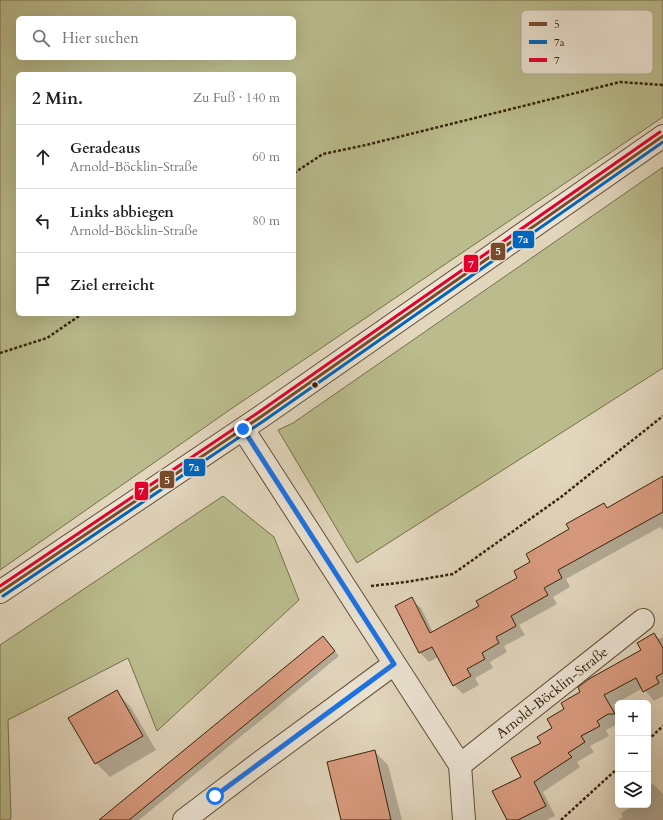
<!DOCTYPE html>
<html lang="de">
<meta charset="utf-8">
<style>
body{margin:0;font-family:Cardo,serif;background:#f2f2f2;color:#202124}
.controls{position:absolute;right:12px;bottom:12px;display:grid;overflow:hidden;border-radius:6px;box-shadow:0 4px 16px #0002}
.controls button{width:36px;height:36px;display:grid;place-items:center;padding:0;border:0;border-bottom:1px solid #e0e0e0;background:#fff;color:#202124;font:20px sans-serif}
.stop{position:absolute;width:12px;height:12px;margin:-9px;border:3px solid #1a73e8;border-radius:50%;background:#fff}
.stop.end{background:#1a73e8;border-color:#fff;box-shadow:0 1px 4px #0008}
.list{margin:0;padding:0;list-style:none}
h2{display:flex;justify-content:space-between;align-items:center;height:52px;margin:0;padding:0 16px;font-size:17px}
h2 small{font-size:13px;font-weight:400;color:#757577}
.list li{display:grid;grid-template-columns:26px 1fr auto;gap:12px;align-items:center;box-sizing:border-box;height:64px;padding:0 16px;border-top:1px solid #e0e0e0}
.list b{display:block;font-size:15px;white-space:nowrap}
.list p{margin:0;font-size:13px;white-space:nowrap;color:#757577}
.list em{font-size:13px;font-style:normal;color:#757577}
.icon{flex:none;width:22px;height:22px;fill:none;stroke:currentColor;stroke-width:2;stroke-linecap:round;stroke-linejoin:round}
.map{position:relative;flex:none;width:663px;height:820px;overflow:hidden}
.search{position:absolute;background:#fff;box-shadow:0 4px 16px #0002;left:16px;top:16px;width:280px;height:44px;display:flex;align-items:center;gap:10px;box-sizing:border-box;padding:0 14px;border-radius:6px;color:#757577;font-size:15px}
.panel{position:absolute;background:#fff;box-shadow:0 4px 16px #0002;left:16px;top:72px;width:280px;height:244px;border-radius:6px}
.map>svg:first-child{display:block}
.green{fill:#babc8d;stroke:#786f4b;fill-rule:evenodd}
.shadow{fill:#0003}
.building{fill:#db9c81;stroke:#372209}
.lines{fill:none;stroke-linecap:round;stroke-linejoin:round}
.minor-casing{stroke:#624f36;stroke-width:24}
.tertiary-casing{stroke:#624f36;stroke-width:24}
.path{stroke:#372209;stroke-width:2.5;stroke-dasharray:3 2;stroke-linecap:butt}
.minor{stroke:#ece4d4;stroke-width:22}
.tertiary{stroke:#ece4d4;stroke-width:22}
.bus-1-casing{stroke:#ece4d4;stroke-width:6}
.bus-2-casing{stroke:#ece4d4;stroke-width:6}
.bus-3-casing{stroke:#ece4d4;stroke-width:6}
.bus-1{stroke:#7a4b2a;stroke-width:3}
.bus-2{stroke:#0065bd;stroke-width:3}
.bus-3{stroke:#e4002b;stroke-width:3}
.route{stroke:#1a73e8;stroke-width:5}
.bus-dot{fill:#372209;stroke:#ece4d4;stroke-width:1.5}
.labels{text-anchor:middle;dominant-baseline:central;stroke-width:3;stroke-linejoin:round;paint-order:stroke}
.street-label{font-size:14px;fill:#372209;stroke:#ece4d4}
.key{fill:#ece4d4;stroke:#b6aa97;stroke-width:1}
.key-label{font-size:11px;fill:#372209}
.line-badge{stroke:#ece4d4;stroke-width:1.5}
.badge-label{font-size:11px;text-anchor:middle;font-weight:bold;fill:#fff}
</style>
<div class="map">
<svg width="663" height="820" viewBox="0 0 663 820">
<rect width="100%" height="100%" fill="#e2d6bd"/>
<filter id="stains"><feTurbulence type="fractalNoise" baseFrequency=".005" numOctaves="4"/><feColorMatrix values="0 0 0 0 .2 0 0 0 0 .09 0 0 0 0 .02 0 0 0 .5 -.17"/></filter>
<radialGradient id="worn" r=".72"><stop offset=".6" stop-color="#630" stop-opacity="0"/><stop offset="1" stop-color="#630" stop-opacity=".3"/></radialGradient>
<path class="green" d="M0 0H663V117L231 409 0 570ZM18 18H294V58H18ZM18 74H294V314H18Z
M663 167V368L357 563 278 430 293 423Z
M223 496 274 537 299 600 157 731 128 658 8 720 11 817 10 820H0V645Z"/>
<path class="shadow" d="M663 477V530L660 527 566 579 570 587 553 597 557 604 519 625 525 635 504 646 507 652 490 662 493 668 475 678 479 685 463 694 454 685 438 657 429 662 420 653 396 607 411 599 421 608 433 632 481 606 519 578 531 562 571 529 604 504 608 509Z
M654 634 659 639 663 637V696L654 701 643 688 613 705 618 713V724L606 730 609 736 590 746 594 752 577 762 580 767 543 792 555 816 546 820H508L522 777 542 743 565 709 581 692 642 650Z
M327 642 339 656 139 820H101Z
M116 692 130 706 156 750 110 777 96 763Z
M374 751 388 765 402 820H342Z
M653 784 663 794V820H618L623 817 621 813 635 805H648V787Z"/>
<path class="building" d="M663 476V512L558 570 562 578 544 588 548 595 511 616 516 626 496 637 499 643 482 653 485 659 467 669 471 676 453 686 432 647 419 653 395 606 412 597 430 633 479 606 476 601 517 578 514 571 530 562 526 554 569 529 566 524 604 503 607 508Z
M654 633 663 648V673L656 677 659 683 643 692 636 678 604 695 615 714H608L597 721 600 726 581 736 585 742 568 753 572 757 534 782 546 806 518 820H507L492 791 521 777 511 758 541 743 537 737 552 728 547 719 564 709 561 703 580 692 578 687 589 679 641 650 637 643Z
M323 636 335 651 129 820H99Z
M117 690 143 736 95 764 68 718Z
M375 750 391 820H341L327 762Z"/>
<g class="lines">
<g class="minor-casing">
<g id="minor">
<path d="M243 429 460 765 464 820"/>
<path id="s1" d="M460 765 643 620"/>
<path d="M184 820 266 758 394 664"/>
</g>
</g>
<g class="tertiary-casing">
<path id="tertiary" d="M0 592 262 416 663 136"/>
</g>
<path class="path" d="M294 173 323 154 366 145 620 82 663 85
M0 353 47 338 82 314
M371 586 406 582 453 574 561 497 663 416
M648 740 663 726
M561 820 618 768"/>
<use href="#minor" class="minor"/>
<use href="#tertiary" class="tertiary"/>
<g class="bus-1-casing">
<path id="bus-1" d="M0 592 262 416 663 136"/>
</g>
<g class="bus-2-casing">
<path id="bus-2" d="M3 596 265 420 663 142"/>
</g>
<g class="bus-3-casing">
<path id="bus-3" d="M0 586 259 412 660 132"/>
</g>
<use href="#bus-1" class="bus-1"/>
<use href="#bus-2" class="bus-2"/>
<use href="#bus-3" class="bus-3"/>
</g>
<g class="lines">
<path class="route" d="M215 796 394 664 243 429"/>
</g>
<circle class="bus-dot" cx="315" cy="385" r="3.5"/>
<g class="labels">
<g class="street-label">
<text stroke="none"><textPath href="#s1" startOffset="117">Arnold-Böcklin-Straße</textPath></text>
</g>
</g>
<rect x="521" y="10" width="132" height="64" rx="6" class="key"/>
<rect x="529" y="22" width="18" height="4" fill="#7a4b2a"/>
<rect x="529" y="40" width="18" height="4" fill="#0065bd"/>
<rect x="529" y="58" width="18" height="4" fill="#e4002b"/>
<g class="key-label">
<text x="554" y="28">5</text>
<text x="554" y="46">7a</text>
<text x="554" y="64">7</text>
</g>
<g class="line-badge">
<rect x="512" y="230" width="23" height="19" rx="4" fill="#0065bd"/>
<rect x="490" y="242" width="16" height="19" rx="4" fill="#7a4b2a"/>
<rect x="463" y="254" width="16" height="19" rx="4" fill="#e4002b"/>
<rect x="183" y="458" width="23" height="19" rx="4" fill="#0065bd"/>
<rect x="159" y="470" width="16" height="19" rx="4" fill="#7a4b2a"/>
<rect x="134" y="481" width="15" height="20" rx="4" fill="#e4002b"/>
</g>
<g class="badge-label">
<text x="523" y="243">7a</text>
<text x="498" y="255">5</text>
<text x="471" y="268">7</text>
<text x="194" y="471">7a</text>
<text x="167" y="484">5</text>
<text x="141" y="495">7</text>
</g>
<rect width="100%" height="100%" filter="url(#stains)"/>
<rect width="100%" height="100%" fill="url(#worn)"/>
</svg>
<div class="controls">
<button>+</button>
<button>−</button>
<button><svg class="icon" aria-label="layers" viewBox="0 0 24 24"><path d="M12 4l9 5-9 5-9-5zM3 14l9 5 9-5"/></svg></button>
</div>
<div class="stop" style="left:215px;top:796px"></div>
<div class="stop end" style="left:243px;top:429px"></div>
<div class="search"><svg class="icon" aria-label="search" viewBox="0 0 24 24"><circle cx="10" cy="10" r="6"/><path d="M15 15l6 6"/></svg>Hier suchen</div>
<section class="panel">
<h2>2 Min.<small>Zu Fuß · 140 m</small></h2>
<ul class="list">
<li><svg class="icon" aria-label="ahead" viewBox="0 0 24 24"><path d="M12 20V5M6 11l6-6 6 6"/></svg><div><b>Geradeaus</b><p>Arnold-Böcklin-Straße</p></div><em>60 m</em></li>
<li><svg class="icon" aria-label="left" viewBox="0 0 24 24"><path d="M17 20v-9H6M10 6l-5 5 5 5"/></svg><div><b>Links abbiegen</b><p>Arnold-Böcklin-Straße</p></div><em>80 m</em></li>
<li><svg class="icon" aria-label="arrive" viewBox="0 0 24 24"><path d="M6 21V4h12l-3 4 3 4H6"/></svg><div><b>Ziel erreicht</b></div></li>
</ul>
</section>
</div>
